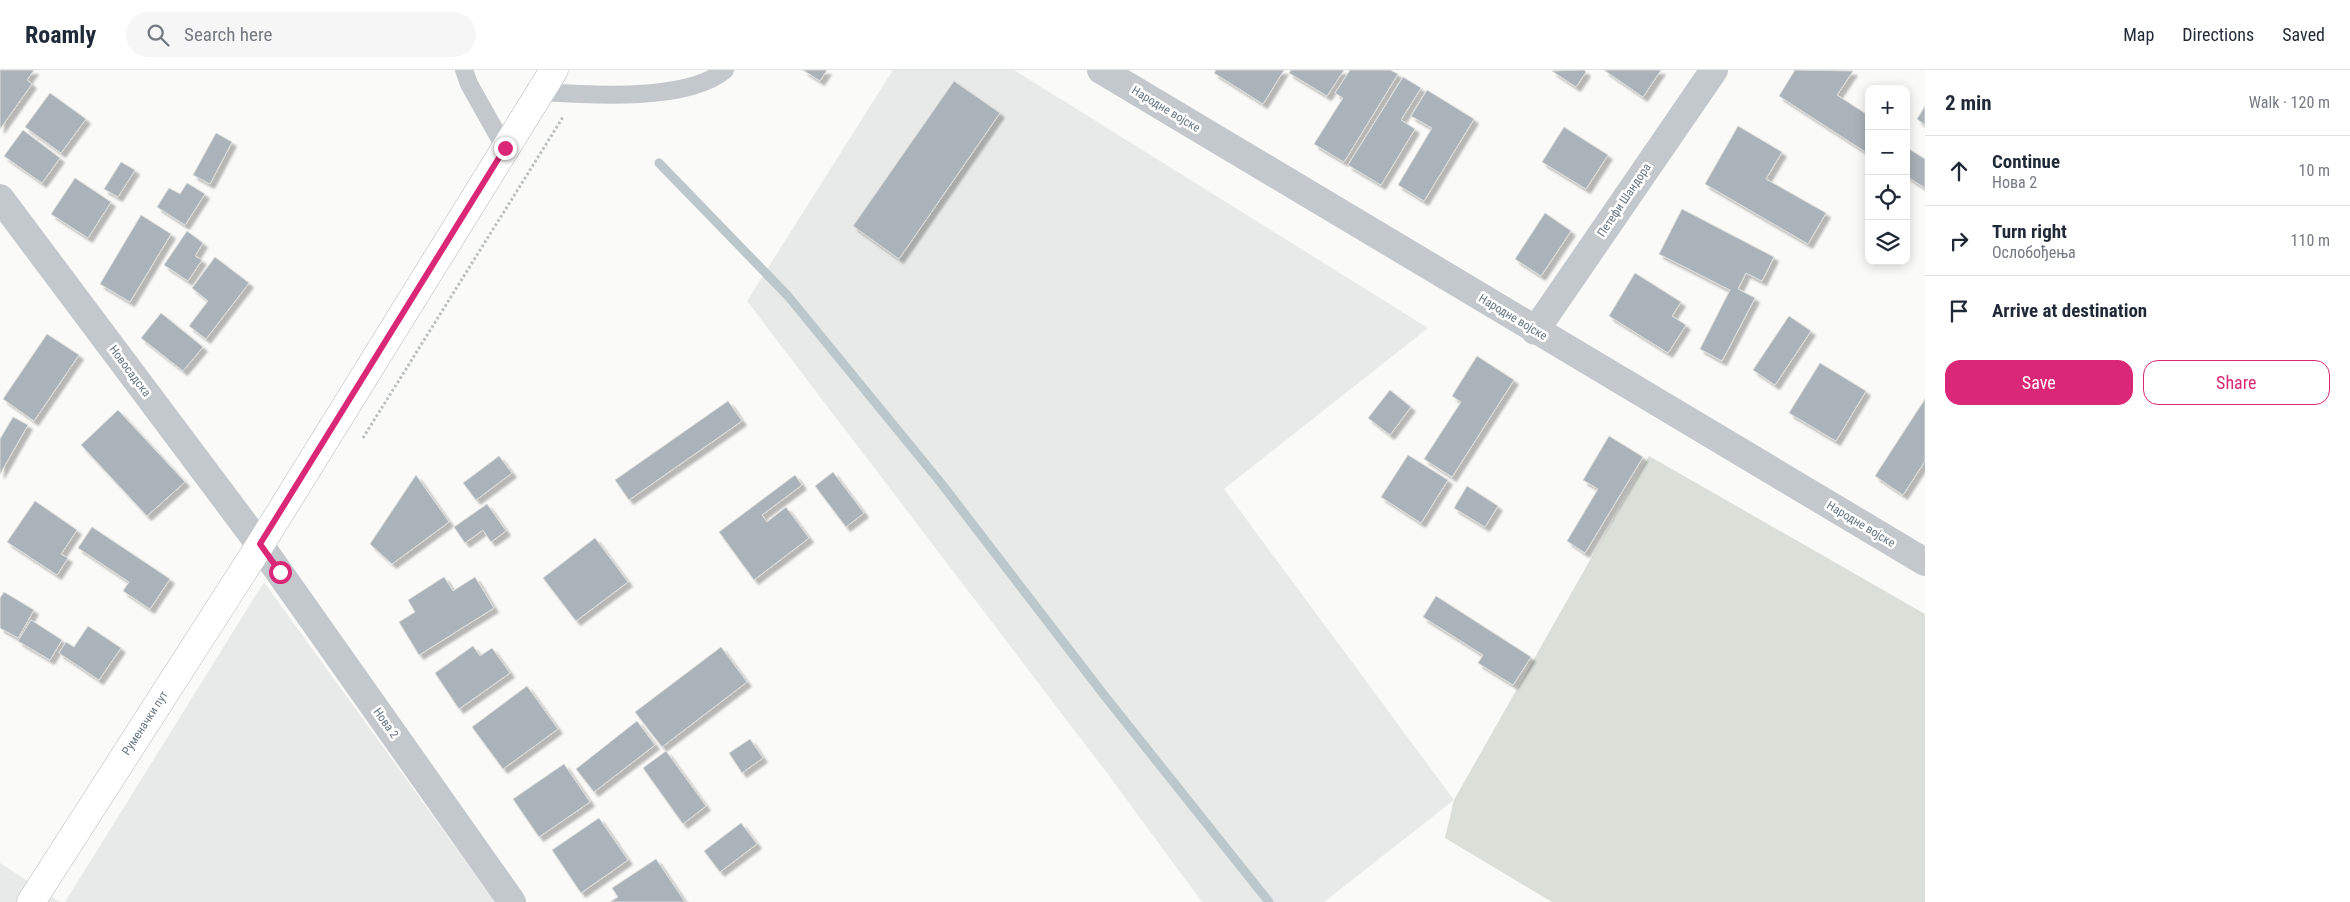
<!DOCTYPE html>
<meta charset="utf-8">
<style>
body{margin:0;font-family:"Roboto Condensed",sans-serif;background:#f6f6f7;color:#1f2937}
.controls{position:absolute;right:15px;top:15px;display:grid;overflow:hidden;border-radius:10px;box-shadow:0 2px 12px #0003}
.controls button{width:45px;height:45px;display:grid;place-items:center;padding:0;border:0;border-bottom:1px solid #e0e1e3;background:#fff;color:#1f2937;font:25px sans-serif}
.stop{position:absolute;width:15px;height:15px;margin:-11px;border:4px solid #db2777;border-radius:50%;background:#fff}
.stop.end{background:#db2777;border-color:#fff;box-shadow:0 1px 5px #0008}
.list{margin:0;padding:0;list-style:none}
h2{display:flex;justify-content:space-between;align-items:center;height:65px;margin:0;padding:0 20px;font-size:21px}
h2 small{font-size:16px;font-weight:400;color:#747a83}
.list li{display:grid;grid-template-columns:32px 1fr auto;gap:15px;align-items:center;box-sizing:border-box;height:70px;padding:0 20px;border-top:1px solid #e0e1e3}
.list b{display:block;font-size:19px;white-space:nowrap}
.list p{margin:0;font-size:16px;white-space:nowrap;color:#747a83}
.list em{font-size:16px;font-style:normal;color:#747a83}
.actions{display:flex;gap:10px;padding:15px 20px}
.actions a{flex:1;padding:11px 0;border:1px solid #db2777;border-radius:15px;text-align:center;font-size:18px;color:#db2777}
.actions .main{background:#db2777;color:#fff}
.icon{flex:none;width:28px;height:28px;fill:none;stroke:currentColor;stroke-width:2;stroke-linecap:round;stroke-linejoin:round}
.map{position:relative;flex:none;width:1925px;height:832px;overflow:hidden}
header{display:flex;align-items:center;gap:30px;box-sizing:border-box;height:70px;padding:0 25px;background:#fff;border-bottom:1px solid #e0e1e3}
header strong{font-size:24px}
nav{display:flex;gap:28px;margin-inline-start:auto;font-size:18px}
.search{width:350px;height:45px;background:#f6f6f7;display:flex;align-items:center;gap:12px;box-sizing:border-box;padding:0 18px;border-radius:28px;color:#747a83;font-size:19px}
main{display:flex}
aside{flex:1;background:#fff}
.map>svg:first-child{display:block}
.built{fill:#e8e9e9}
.green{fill:#dadfd7}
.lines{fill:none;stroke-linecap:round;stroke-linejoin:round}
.stream{stroke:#bbc7cb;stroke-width:9}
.building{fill:#aab3b9;stroke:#dcdcda;filter:url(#shadow)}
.secondary-casing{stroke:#b3babf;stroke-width:29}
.path{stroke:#bbbfc2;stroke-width:3;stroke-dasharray:2.5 2.5;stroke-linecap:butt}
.service{stroke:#c3c8cc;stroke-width:18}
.minor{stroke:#c3c8cc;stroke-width:28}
.secondary{stroke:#fff;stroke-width:28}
.route{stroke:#db2777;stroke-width:6}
.labels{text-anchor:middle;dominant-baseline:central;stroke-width:5;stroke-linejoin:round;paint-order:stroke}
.street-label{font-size:12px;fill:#657683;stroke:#fff}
</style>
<header>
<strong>Roamly</strong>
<div class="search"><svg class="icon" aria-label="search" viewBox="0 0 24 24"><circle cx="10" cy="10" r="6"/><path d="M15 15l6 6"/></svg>Search here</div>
<nav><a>Map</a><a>Directions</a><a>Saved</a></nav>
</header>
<main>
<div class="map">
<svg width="1925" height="832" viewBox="0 0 1925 832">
<defs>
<filter id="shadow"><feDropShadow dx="4.5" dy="4.5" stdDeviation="1" flood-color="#0004"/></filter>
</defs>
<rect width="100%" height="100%" fill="#fafaf8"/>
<path class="built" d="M893 0H1014L1428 258 1224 419 1454 730 1324 832H1202L1107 703 747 231Z
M264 512 495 832H65Z
M0 793 60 832H0Z"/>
<path class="green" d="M1649 386 1925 544V832H1552L1445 768 1454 730Z"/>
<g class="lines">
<path class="stream" d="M659 93 788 226 941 413 1104 625 1269 832"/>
</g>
<path class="building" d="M0 0H34L27 10 32 14 0 59Z
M803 0H827L820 11Z
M1216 0H1284L1263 34 1214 3Z
M1291 0H1344L1327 26 1289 3Z
M1350 0H1390L1398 4 1344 92 1314 74 1343 28 1335 23Z
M1584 0 1586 2 1576 17 1552 1Z
M1604 0H1661L1643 27Z
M1795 0 1853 1 1837 25 1869 46V80L1867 83 1779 26Z
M1403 7 1421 18 1401 50 1415 59 1381 115 1348 95Z
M954 11 1000 43 899 189 853 156Z
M1427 20 1474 49 1424 131 1398 115 1432 58 1411 46Z
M50 23 86 49 61 83 25 57Z
M1925 36V55L1917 49Z
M1738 56 1782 82 1766 109 1826 143 1808 174 1705 114Z
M1564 57 1608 85 1586 119 1542 92Z
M23 60 60 88 42 113 4 86Z
M216 63 232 72 210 114 193 105Z
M1909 79 1925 89V118L1906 106V84Z
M121 92 135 100 118 127 104 119Z
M75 108 111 132 88 168 51 144Z
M187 113 205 124 185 155 157 137 169 118 180 124Z
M1682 139 1774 187 1762 211 1746 203 1738 219 1755 228 1722 291 1700 279 1730 220 1659 184Z
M1545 143 1571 161 1541 206 1515 189Z
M141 145 171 164 130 232 100 214Z
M187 161 203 173 195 186 202 190 188 211 164 195Z
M215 187 249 213 206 269 189 256 208 231 192 218Z
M1635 203 1681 232 1672 246 1686 255 1668 283 1609 246Z
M161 243 203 277 183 301 141 268Z
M1789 246 1811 261 1775 315 1753 300Z
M47 264 79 285 34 351 3 329Z
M1477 286 1514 310 1452 407 1424 389 1461 332 1452 326Z
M1820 293 1866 321 1836 371 1789 343Z
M1390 320 1411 337 1390 365 1368 348Z
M1925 329V391L1903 425 1875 406Z
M728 331 742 351 629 430 615 410Z
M118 340 185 412 147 446 81 375Z
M13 347 28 355 0 404V369Z
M1609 366 1643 387 1585 483 1567 471 1598 419 1583 410Z
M1408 385 1448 410 1421 453 1381 427Z
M499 386 512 403 476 430 463 413Z
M833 402 864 443 846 457 815 416Z
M416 405 449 452 392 494 370 474Z
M795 405 802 415 762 445 767 452 786 437 809 468 754 510 719 462Z
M1467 416 1498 436 1485 457 1454 438Z
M35 431 77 460 61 484 68 488 57 505 7 472Z
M487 434 506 461 491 472 483 460 465 473 454 457Z
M92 457 170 509 150 539 123 521 129 512 78 478Z
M595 468 628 512 576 551 543 508Z
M444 507 453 521 475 507 494 538 419 585 399 552 415 542 408 530Z
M4 522 34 540 18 568 0 558V528Z
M1436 526 1531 587 1513 615 1478 593 1483 585 1423 547Z
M31 550 62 570 50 590 18 571Z
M88 556 121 578 99 610 59 583 66 572 74 577Z
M473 576 480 586 492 578 510 603 459 639 435 603Z
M721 577 747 612 662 677 635 642Z
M527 616 558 659 503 699 472 657Z
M637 651 655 675 594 722 576 699Z
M750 669 763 688 742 703 729 683Z
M666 681 706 736 683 754 643 698Z
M564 694 590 732 539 767 513 729Z
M599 748 628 790 581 823 552 780Z
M741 753 757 774 720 802 704 781Z
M656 789 685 832H610L618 827 612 818Z"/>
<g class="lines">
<g class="secondary-casing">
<path id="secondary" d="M31 832 260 475 554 0"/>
</g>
<path class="path" d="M363 368 563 47"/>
<path class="service" d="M464 0 469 14 505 78
M541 22C589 25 687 32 725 0"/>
<path class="minor" d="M1101 0 1925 492
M0 128 260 475 512 832
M1535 261 1714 0"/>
<use href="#secondary" class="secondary"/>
</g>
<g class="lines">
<path class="route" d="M280 502 260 474 505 78"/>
</g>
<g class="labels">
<g class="street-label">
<text transform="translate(1166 39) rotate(31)">Народне војске</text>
<text transform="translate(1624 130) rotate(-56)">Петефи Шандора</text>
<text transform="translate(1513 247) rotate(31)">Народне војске</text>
<text transform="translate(130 301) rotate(53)">Новосадска</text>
<text transform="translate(1861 454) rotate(31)">Народне војске</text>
<text transform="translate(145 653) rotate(-57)">Руменачки пут</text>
<text transform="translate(386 653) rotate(55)">Нова 2</text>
</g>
</g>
</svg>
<div class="controls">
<button>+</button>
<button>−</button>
<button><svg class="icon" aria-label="locate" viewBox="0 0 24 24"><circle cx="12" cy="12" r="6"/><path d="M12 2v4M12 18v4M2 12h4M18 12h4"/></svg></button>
<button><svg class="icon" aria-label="layers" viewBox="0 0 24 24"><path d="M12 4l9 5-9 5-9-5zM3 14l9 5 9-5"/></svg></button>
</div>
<div class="stop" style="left:280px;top:502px"></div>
<div class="stop end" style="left:505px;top:78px"></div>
</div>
<aside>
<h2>2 min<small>Walk · 120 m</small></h2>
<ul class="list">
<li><svg class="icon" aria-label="ahead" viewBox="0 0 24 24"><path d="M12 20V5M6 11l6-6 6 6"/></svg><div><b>Continue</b><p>Нова 2</p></div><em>10 m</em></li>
<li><svg class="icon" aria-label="right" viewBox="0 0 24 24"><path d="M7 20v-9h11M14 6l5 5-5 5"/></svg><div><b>Turn right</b><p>Ослобођења</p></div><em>110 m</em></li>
<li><svg class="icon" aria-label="arrive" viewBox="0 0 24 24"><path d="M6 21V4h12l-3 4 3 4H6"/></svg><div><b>Arrive at destination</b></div></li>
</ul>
<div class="actions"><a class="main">Save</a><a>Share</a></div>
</aside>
</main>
